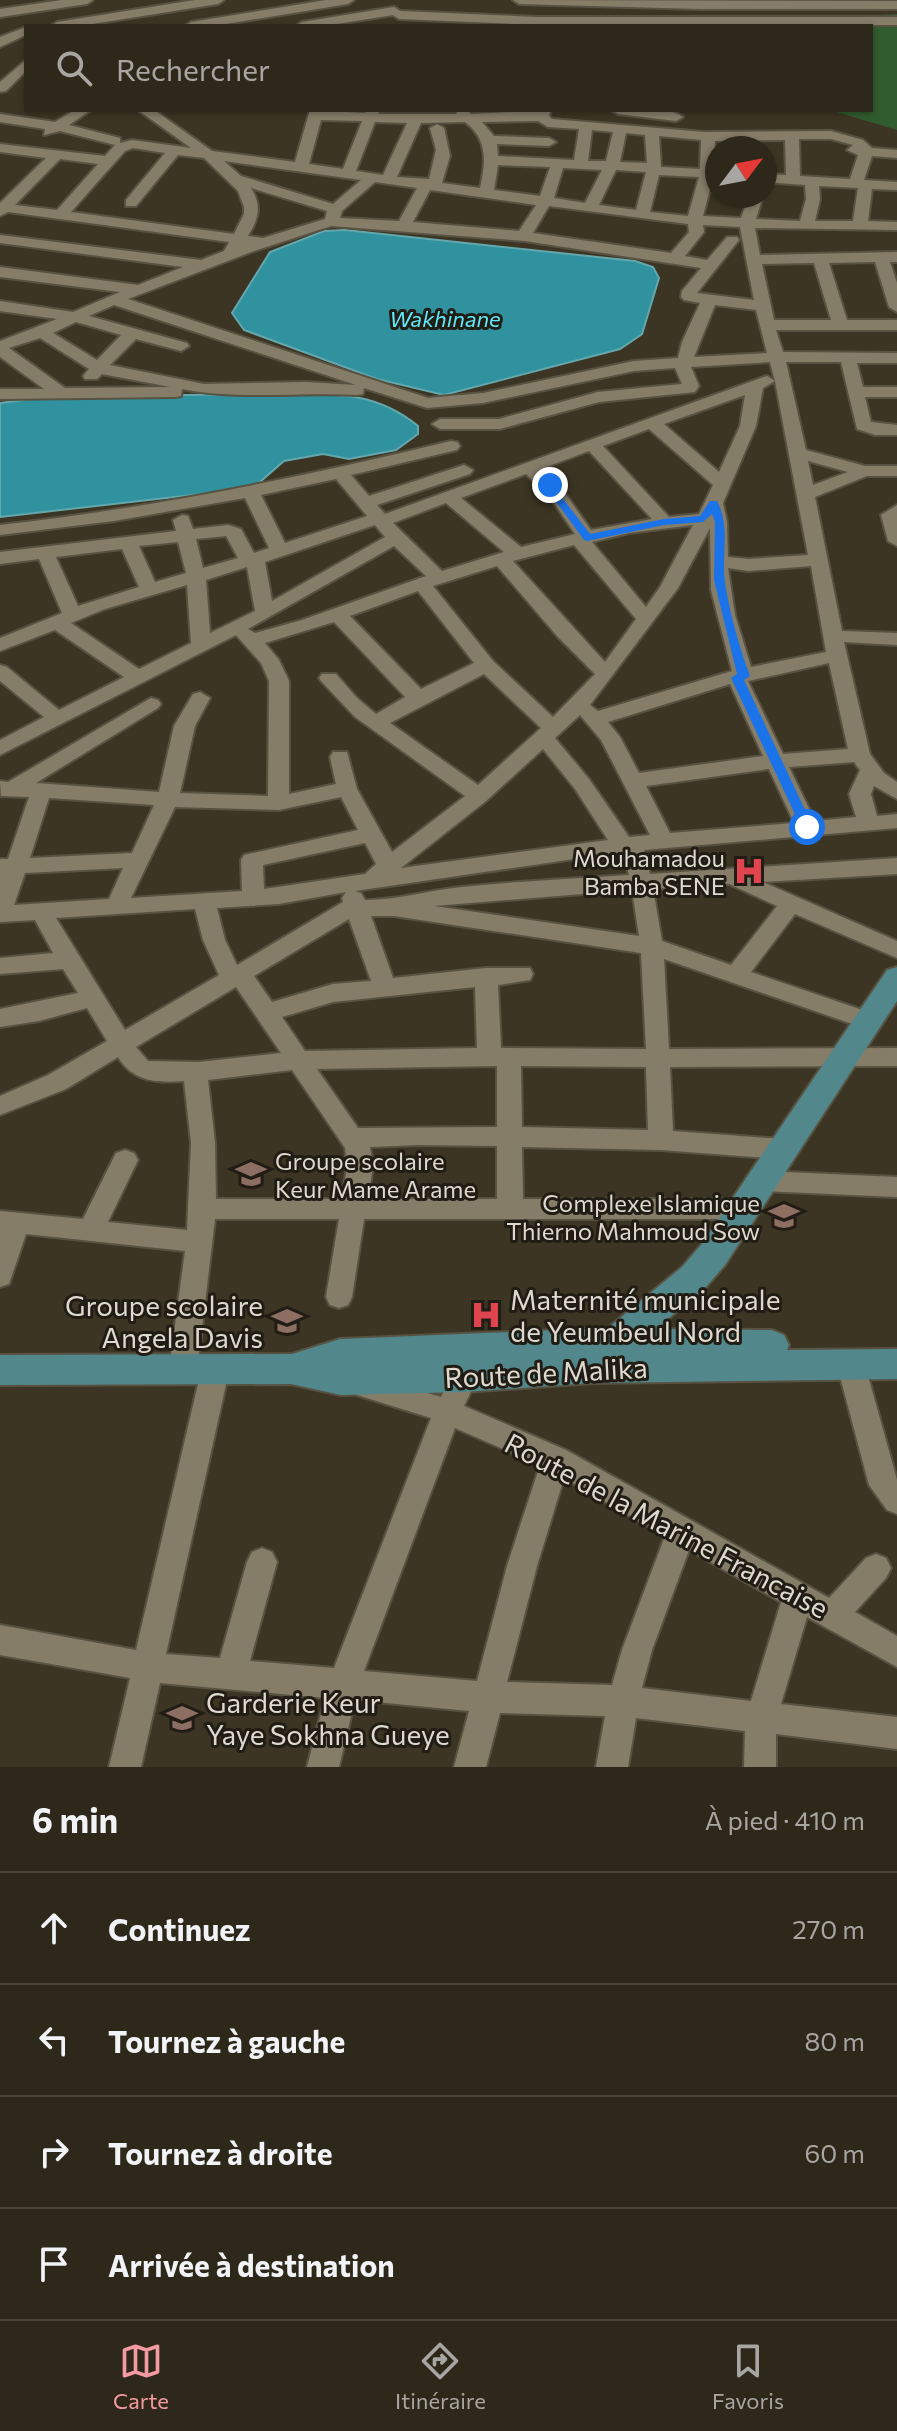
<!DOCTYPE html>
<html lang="fr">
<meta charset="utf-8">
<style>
body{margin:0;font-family:Commissioner,sans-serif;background:#363023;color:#f1f3f6}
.compass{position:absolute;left:705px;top:136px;width:72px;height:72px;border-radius:50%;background:#2e281a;box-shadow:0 2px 6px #0004;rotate:58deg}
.stop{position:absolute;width:24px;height:24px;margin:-18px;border:6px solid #1a73e8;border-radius:50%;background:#fff}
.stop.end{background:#1a73e8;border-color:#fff;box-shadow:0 2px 8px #0008}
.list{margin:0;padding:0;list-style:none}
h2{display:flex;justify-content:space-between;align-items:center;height:104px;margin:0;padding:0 32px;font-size:34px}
h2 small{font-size:26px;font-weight:400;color:#a7a6a2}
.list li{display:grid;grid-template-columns:52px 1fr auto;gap:24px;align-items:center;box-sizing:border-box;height:112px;padding:0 32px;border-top:2px solid #494439}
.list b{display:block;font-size:30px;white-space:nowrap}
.list em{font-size:26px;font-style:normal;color:#a7a6a2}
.icon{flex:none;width:44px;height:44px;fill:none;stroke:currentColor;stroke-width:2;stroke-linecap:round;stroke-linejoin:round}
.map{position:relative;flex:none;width:897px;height:1767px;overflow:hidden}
.search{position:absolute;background:#2e281a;box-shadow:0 2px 6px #0004;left:24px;right:24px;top:24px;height:88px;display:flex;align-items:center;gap:20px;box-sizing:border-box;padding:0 28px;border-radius:0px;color:#a7a6a2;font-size:30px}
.sheet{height:552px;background:#2e281a}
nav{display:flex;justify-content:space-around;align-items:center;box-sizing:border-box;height:112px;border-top:2px solid #494439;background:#2e281a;font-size:22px;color:#a7a6a2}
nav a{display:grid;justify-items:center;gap:4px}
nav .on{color:#f49aa2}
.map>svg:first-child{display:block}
.green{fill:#315c2f}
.water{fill:#2f929e;stroke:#64a7ac;stroke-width:2}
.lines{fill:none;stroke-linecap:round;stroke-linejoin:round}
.minor-casing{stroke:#585242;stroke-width:4}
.major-casing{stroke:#585242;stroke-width:4}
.minor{fill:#867d69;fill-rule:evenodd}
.major{fill:#52888b;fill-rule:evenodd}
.route{fill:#1a73e8}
.labels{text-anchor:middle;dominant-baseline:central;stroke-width:6;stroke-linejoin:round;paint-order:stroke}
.far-water-label{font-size:22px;font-style:italic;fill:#5fe9fa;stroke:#211d15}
.poi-label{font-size:24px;fill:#ded9ce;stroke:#211d15;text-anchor:end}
.near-poi-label{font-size:28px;fill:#ded9ce;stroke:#211d15;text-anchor:start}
.near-street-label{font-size:28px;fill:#ded9ce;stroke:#211d15}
</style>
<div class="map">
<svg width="897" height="1767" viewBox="0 0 897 1767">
<rect width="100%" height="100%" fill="#3d3523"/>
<path class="green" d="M897 14V130L830 110H871V26H780L793 20Z"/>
<path class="water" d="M345 230 635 261 653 267 659 278 642 334 620 349 444 395 377 379 244 330 232 313 270 252 324 231Z
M256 394C319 397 366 384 418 426V434L396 450 349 459 323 454 284 461 253 488 0 517V403L46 397Z"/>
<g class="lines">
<g class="minor-casing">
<path id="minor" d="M62 0H93L87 4 0 17V9Z
M195 0H224L218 4 80 26H51L57 22Z
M326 0H354L348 4 214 26H185L191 22Z
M513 0 897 1V9H700L519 4Z
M394 7 400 11 536 17H897V25H536L399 19 393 15 325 26H296L302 22Z
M26 27V35L0 47V37Z
M26 60V71L6 91 0 92V82Z
M75 110H91L69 125 120 138V143L132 140 191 148 138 110H154L212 151 295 162 310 110 365 113 366 110H380L378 114H456L458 110H467L471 114 551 110 549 116 552 119 704 132 831 131 863 140 872 148 897 150V158L872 156 864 180 897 182V190L872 189 868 221 897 222V230L755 228 760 255 897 252V262H890L897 283V312L889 307 875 262 829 263 847 320H897V330H776L783 352 897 353V363H857L863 387H897V397H865L871 422 897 425V435H875L857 429 841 362H786L806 450 865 466H897V476H867L815 497 842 631 897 633V645L844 642 870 754 884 773 897 782V799L874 786 871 794 877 816 897 814V828L644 850 650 874 897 858V874L763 882 897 941V958L795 914 751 972 877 1015 881 1021 877 1027 869 1030 861 1027 664 959 669 1049 897 1048V1066L670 1067 673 1131 782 1139 791 1142 794 1149 791 1156 782 1159 661 1150 522 1147 523 1199H743L752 1202 756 1209 752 1216 743 1219H364L352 1297 348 1305 339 1308 330 1305 326 1297 339 1219H215L197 1370 193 1378 183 1382 173 1378 169 1370 185 1251 26 1234 9 1284 0 1287V1211L83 1219 116 1153 125 1150 134 1153 138 1160 108 1222 187 1230 191 1143 184 1081C157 1083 133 1082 118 1057L66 1089 0 1115V1096L48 1075 107 1041 87 1008 39 1021 0 1027V1009L78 993 63 969 0 974V958L53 953 35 920 0 922V859H8L29 797 1 796 0 781 8 782 151 698 158 700 161 704 158 708 36 783 159 792 174 726 193 694 200 692 210 698 195 726 180 793 268 796 269 681 261 663 236 635 0 755V740L44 717 0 681V665L7 667 59 710 124 677 55 630 0 651V638L62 613 39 559 0 564V552L176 531 173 520 182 515 188 516 193 529 228 525 241 529 254 553 269 548 245 498 114 521 0 535V525C153 508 302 477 451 441L457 442 460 446 457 450 351 475 369 496 464 465 473 470 470 474 377 505 385 514 761 378 767 376 775 381 770 362 691 367 699 386 695 392 599 402 500 429H440L432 424 440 419H499L598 392 682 384 675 368 634 371 483 403 427 408 364 388 363 394 357 395C301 392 235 400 182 389L181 396 175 397 0 399V389H44L0 357V341L57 319 0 311V301L73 312 120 292 0 277V267L138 285 183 267 0 243V235L201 260 224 251 229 242 8 212 0 216V203L46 158 0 152V144L105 156 115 145 60 131 44 135 45 129 0 122V114L55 122ZM321 120 362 121 343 169 309 164ZM538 121 548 127 579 129 574 160 498 156 497 144 549 146 556 142 549 138 494 136 482 122ZM375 122 407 123 383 175 356 171ZM465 122C488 139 486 162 480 188L442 183 450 156 444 128 437 124 430 128 436 150 429 179 397 177 421 123ZM592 130 613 132 606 161H588ZM626 133 645 135 647 163 620 162ZM659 136 701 140 700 169 661 167ZM799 139H831L853 145 847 150 858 155 850 179 800 176ZM785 140 786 175 765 174V182L805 185 806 199 800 221 756 219 763 196H749L741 218 703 216 713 178H717V170H714L715 141ZM133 148 165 153 126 200V206H136L178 155 204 158 238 191 244 207V214L234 234 71 212 125 151ZM60 159 98 164 57 210 15 205ZM224 161 361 180 333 204 241 176ZM498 165 550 167 540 196 494 190ZM563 168 602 170 585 203 554 198ZM616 170 646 172 636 210 599 205ZM659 175 699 177 688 216 650 212ZM375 182 417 188 399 221 340 218 342 211ZM819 186 858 188 853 221H815L820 199ZM251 188 327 211 325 219 263 238 248 236C259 218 262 206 251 188ZM430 190 536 205 519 231 413 222ZM549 206 688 224 689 232 671 253 533 233ZM703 225 740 227 754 300 697 293 739 240 737 237H727L707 260 685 256 704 232ZM331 226 525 241 701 268 682 291 681 297 684 300 700 303 682 342 678 358 634 361 483 393 428 398 128 299 254 251ZM814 263 831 320H774L762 264ZM114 305 356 385 306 382 204 384 110 365 136 339 181 351 189 346 187 343 89 316ZM715 305 756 310 767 353 694 357ZM76 322 121 335 97 360 53 333ZM40 338 89 369 83 376 85 379H97L102 374 170 387 65 388 9 348ZM775 381 808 555 748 559 728 557 727 522 723 503 756 426 763 388ZM745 395 740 426 719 472 664 424ZM649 429 713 485 699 514 669 517 603 446ZM589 451 652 519 591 530 562 489 541 469ZM808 461 848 472 813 485ZM526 474 550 497 575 534 521 547 461 498ZM336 479 367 516 285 543 261 495ZM446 503 504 552 442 571 393 523ZM375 525 385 537 272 601 265 562ZM693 525 660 587 646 607 592 542 629 533ZM710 528 711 590 732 671 598 711 590 705 678 588ZM226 536 238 558 203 568 196 539ZM178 542 186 573 155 582 139 546ZM574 545 636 619 605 662 513 561ZM394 546 426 576 302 620 255 633 248 629ZM122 549 139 587 78 606 56 557ZM497 566 558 637 595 674 553 717 493 661 433 586ZM811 566 826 652 751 667 735 615 728 568 748 571ZM247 567 255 611 210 633 206 580ZM187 585 191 643 139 669 71 623 105 609ZM418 591 474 663 421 689 350 616ZM334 622 405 697 376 714 357 698 336 674H322L319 678 322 682 355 717 465 796 392 852 357 789 347 752H333L330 757 336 784 289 794V681L279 660 265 643ZM829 663 848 749 783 754 748 681ZM484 674 541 728 478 785 390 723ZM730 684 763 756 639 773 620 737 608 722ZM580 715 601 740 650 835 629 837 589 779 555 738ZM543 749 575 789 608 840 401 868 486 801ZM854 762 860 770 849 794 856 817 815 821 789 767ZM769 769 794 823 670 833 646 786ZM341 797 358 830 244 855 241 860 242 891 131 898 175 807 279 810ZM49 798 154 805 132 853 30 858ZM365 843 376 864 365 874 264 889 263 865ZM622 852 629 875C573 879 517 881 462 887 429 890 398 900 365 900L361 893 355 891ZM123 868 109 899 14 905 25 873ZM729 884 777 906 731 965 662 941 653 889ZM632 890 639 936 434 906ZM346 892 342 898 343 902 237 965 225 940 217 908 279 904ZM195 909 203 940 219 975 125 1030 56 918ZM371 916H394L641 953 646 1049 501 1048 498 985 530 980 533 974 530 968H486L393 978ZM349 919 371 981 333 984 272 1002 254 976ZM236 987 281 1053 199 1062 148 1061 136 1047ZM475 987 477 1048 305 1051 282 1017 333 1002ZM497 1066V1127L358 1128 317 1069ZM521 1066 646 1067 648 1130 522 1127ZM292 1070 345 1148 347 1166 342 1199H216L215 1143 208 1080ZM418 1145 497 1146V1199H368L373 1166 370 1147Z
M611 110C632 110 666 105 683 117L676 121 618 114Z
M897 505V546L888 541 881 515Z
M761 1171 897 1177V1197L761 1191 752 1188 748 1181 752 1174Z
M851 1353 861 1357 865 1365 897 1480V1514L887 1510 869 1485 837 1365 841 1357Z
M215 1359 225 1363 229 1371 166 1654 220 1658 247 1562 252 1552 262 1548 272 1552 277 1562 250 1661 334 1668 431 1418 357 1395 353 1387 357 1379 367 1375 441 1397 454 1369 464 1365 474 1369 478 1377 464 1406 566 1450 829 1598 866 1558 876 1554 886 1558 891 1568 886 1578 855 1612 897 1636V1667L807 1617 781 1704 897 1717V1749L776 1734V1767H744L745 1731 636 1718 628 1767H596L605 1716 500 1713 486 1767H454L469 1711 355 1700 339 1767H307L325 1698 160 1683 141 1767H109L130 1678 0 1655V1625L136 1650 201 1371 205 1363ZM455 1428 540 1465 507 1566 477 1681 364 1671ZM564 1478 665 1536 622 1650 612 1685 507 1682 537 1566ZM689 1550 781 1602 751 1701 642 1688 652 1650Z"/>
</g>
<g class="major-casing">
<path id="major" d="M897 967V1001L725 1265 706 1287 656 1329 772 1330 784 1335 789 1345 787 1350 897 1349V1379L593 1383 464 1392 341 1395 291 1384 0 1385V1355L292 1354 340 1339 608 1328 682 1267 701 1245 887 970Z"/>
</g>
<use href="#minor" class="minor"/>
<use href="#major" class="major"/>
</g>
<path class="route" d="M550 482 590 534 664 519 700 516 710 501H717C731 528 721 554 725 583 730 614 739 646 750 676L744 680 813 827 811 830H803L801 827 731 678 737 674 714 580 715 522 712 514 703 522 664 525 587 541 584 540 544 485Z"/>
<defs>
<g id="hospital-bare" transform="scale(2.4)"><path d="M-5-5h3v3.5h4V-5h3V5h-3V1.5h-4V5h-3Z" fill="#e0444e" stroke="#211d15" stroke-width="2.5" paint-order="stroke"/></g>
<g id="school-bare" transform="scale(2.4)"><path d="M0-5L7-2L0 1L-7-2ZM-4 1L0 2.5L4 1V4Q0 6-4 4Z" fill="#8d6e63" stroke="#211d15" stroke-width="2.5" paint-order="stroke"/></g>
</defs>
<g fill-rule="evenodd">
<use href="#hospital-bare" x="749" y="871"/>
<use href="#school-bare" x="251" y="1174"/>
<use href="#school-bare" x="784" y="1216"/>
<use href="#hospital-bare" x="486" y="1315"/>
<use href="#school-bare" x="287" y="1321"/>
<use href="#school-bare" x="182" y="1718"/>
</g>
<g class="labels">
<g class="far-water-label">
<text x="445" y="318">Wakhinane</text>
</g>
<g class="poi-label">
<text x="725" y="857">Mouhamadou<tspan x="725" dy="28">Bamba SENE</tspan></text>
<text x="275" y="1160" text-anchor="start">Groupe scolaire<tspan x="275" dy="28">Keur Mame Arame</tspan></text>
<text x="760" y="1202">Complexe Islamique<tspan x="760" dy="28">Thierno Mahmoud Sow</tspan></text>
</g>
<g class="near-poi-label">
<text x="510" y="1299">Maternité municipale<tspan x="510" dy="32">de Yeumbeul Nord</tspan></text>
<text x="263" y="1305" text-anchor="end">Groupe scolaire<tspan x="263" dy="32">Angela Davis</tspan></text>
<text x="206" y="1702">Garderie Keur<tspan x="206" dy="32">Yaye Sokhna Gueye</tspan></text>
</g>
<g class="near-street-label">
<text transform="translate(546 1372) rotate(-3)">Route de Malika</text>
<text transform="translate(667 1525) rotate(28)">Route de la Marine Francaise</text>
</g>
</g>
</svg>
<svg class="compass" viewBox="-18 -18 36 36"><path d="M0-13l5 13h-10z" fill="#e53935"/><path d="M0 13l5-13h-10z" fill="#a7a6a2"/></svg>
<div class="stop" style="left:807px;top:827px"></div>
<div class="stop end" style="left:550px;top:485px"></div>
<div class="search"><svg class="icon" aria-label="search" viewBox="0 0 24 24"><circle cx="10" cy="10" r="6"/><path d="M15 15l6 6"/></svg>Rechercher</div>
</div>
<section class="sheet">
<h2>6 min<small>À pied · 410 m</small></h2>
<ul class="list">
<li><svg class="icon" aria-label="ahead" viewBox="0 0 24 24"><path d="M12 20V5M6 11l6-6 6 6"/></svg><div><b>Continuez</b></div><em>270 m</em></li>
<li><svg class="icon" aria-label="left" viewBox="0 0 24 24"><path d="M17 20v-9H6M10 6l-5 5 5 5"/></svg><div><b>Tournez à gauche</b></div><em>80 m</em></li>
<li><svg class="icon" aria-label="right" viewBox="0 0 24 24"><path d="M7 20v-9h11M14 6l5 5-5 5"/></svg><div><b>Tournez à droite</b></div><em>60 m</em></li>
<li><svg class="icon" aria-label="arrive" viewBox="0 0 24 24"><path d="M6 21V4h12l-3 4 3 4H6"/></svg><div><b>Arrivée à destination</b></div></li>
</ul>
</section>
<nav>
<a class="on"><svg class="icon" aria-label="map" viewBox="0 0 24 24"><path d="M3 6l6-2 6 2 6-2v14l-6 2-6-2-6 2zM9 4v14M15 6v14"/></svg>Carte</a>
<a><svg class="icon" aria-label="directions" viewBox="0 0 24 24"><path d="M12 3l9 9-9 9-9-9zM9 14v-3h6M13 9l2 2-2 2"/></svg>Itinéraire</a>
<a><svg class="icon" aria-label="saved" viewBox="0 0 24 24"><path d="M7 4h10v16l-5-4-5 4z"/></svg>Favoris</a>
</nav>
